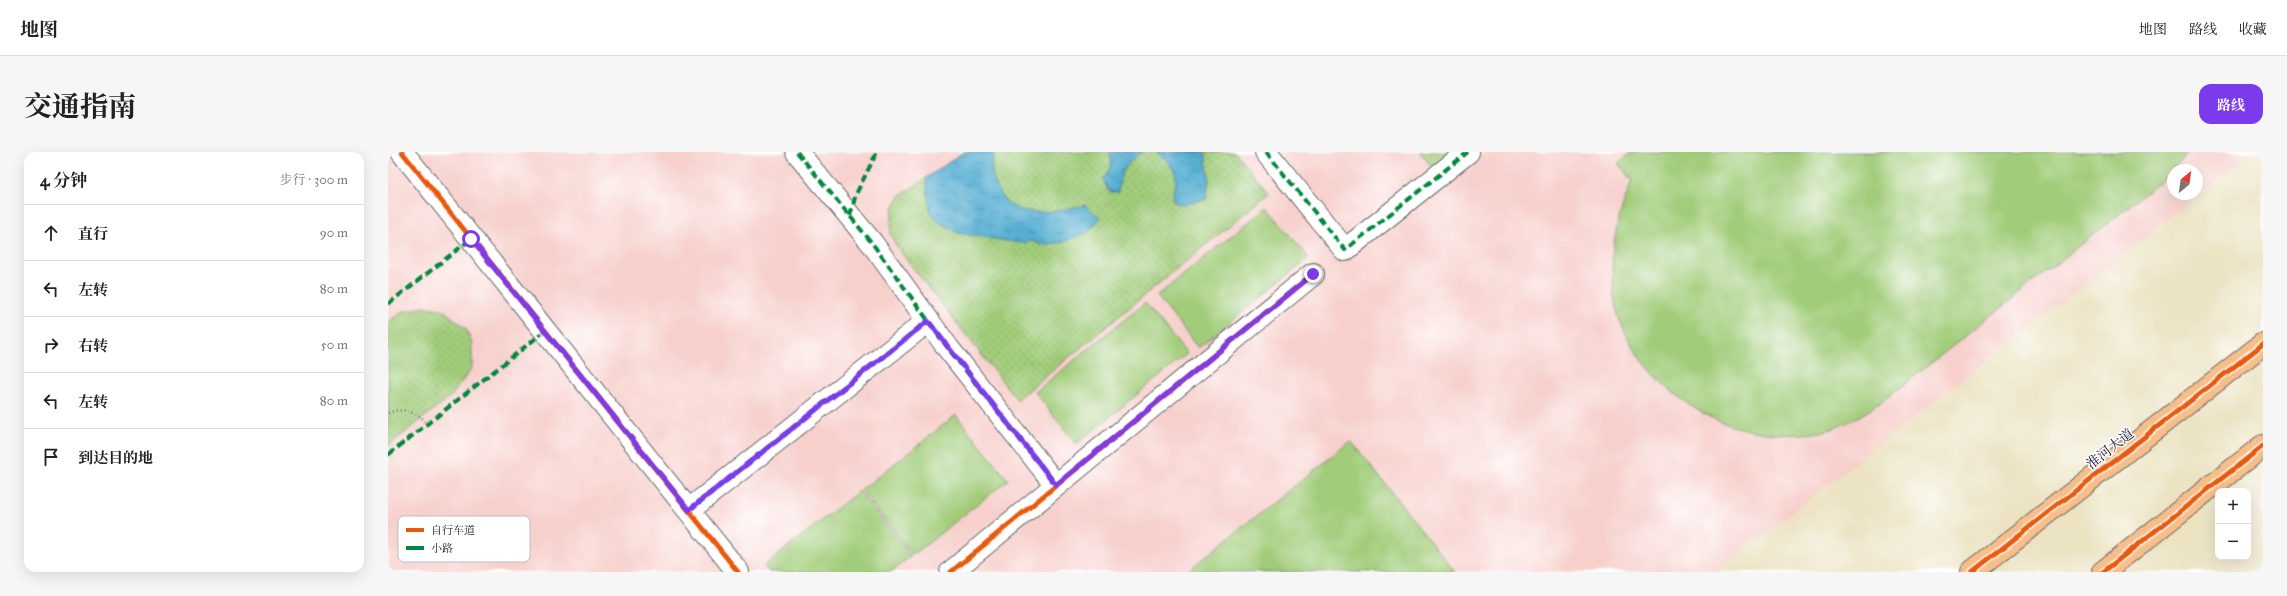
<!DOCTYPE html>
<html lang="zh">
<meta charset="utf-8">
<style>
body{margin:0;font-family:"IM FELL Great Primer","Noto Serif SC",serif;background:#f6f6f6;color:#222}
.controls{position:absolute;right:12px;bottom:12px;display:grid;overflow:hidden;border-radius:8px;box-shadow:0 4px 16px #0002}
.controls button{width:36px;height:36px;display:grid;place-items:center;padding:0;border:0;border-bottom:1px solid #e0e0e0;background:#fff;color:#222;font:20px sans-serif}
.compass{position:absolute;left:1779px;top:12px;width:36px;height:36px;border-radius:50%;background:#fff;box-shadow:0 4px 16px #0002;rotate:29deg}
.stop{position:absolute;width:12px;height:12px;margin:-9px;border:3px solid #7c3aed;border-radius:50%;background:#fff}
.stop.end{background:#7c3aed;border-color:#fff;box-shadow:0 1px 4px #0008}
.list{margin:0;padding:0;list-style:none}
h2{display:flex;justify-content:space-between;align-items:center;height:52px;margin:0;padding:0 16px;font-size:17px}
h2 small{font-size:13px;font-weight:400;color:#767676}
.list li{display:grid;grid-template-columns:26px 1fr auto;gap:12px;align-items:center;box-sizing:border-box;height:56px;padding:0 16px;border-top:1px solid #e0e0e0}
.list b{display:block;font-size:15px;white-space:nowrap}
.list em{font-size:13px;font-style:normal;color:#767676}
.icon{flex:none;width:22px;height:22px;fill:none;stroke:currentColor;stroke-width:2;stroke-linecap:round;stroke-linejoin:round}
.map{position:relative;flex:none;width:1875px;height:420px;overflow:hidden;border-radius:12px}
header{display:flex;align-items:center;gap:24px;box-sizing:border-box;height:56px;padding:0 20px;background:#fff;border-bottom:1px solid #e0e0e0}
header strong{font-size:19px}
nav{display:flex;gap:22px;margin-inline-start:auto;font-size:14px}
.intro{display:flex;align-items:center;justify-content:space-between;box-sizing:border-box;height:96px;padding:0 24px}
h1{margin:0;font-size:28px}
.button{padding:10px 18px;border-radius:12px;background:#7c3aed;color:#fff;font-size:14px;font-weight:700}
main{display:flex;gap:24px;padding:0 24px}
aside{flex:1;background:#fff;border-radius:12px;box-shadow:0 4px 16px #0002}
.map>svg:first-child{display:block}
.built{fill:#f7d0cc;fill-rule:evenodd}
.grass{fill:url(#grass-dots);stroke:#62775a}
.garden{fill:#a1cc79;stroke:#62775a}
.water{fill:url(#water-ripples);stroke:#3b6886}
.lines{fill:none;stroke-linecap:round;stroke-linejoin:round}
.minor-casing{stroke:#69666b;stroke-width:24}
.highway-casing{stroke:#69666b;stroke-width:24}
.path{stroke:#69666b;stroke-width:2.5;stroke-dasharray:1 3;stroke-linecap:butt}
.minor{stroke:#fff;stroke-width:22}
.highway{stroke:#f7be88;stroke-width:22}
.quiet{stroke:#00873e;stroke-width:4;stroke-dasharray:8 4;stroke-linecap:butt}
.cycleway-casing{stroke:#fff;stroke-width:8}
.cycleway{stroke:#e8590c;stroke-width:5}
.route{stroke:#7c3aed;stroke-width:5}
.labels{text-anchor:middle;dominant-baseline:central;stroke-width:3;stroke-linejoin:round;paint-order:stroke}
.street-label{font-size:14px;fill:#22223b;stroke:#fff}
.key{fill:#fff;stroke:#bdbdc4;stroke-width:1}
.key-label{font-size:11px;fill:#22223b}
</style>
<header>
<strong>地图</strong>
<nav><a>地图</a><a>路线</a><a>收藏</a></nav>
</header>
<div class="intro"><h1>交通指南</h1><a class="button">路线</a></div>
<main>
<aside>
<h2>4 分钟<small>步行 · 300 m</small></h2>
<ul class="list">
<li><svg class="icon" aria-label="ahead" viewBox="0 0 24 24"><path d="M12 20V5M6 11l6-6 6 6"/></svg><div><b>直行</b></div><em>90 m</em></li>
<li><svg class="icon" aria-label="left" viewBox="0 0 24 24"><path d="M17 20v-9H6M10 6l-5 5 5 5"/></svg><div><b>左转</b></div><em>80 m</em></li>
<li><svg class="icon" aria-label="right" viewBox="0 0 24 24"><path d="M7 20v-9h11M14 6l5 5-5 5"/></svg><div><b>右转</b></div><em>50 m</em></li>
<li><svg class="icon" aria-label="left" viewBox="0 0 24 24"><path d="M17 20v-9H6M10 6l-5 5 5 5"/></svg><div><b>左转</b></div><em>80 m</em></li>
<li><svg class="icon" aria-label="arrive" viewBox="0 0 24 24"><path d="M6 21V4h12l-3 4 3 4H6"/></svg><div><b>到达目的地</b></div></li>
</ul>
</aside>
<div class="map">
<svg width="1875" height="420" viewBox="0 0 1875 420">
<defs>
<pattern id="grass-dots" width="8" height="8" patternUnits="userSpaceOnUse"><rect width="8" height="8" fill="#a1cc79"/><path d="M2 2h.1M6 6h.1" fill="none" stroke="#8aaf6a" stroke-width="1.8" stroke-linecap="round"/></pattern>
<pattern id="water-ripples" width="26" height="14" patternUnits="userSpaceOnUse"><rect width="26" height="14" fill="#54aed2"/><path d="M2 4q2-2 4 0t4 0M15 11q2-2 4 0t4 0" fill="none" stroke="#458dac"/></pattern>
</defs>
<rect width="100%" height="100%" fill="#fff"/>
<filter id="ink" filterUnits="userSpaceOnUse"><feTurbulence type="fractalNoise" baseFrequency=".025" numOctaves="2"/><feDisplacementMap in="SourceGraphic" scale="8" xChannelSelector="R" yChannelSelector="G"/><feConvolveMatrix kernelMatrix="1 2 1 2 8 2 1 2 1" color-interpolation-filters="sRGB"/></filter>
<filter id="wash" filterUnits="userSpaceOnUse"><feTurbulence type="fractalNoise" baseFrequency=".012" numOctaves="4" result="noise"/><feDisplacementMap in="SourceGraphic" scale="16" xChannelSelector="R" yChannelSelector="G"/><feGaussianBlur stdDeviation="0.9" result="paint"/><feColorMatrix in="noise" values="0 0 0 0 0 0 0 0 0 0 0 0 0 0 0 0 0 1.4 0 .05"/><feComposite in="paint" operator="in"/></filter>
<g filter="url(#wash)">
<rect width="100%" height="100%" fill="#ece3c3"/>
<path class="built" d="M0 0H1866L1328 420H0ZM1785 18H1809V42H1785Z"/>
<path class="grass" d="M576 0H847L881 41 629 248 511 98 502 82 505 55 512 44Z
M36 155 54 157 78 177 84 191V216L64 243 0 294V170L16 159Z"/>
<path class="garden" d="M1032 0H1061L1043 14Z
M1244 0H1801L1779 24 1494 250C1475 262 1454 276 1432 280 1401 285 1363 282 1333 270 1286 251 1236 201 1227 150 1220 103 1227 72 1244 29L1230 11Z
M879 55 921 106 810 196 769 144Z
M757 151 799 202 688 292 647 240Z
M568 263 620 328 525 403 473 338Z
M963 289 1067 420H798Z
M471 339 523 404 503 420H381L376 414Z"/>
<path class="water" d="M576 0H607C602 11 603 19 607 30 619 72 664 60 697 53L712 66 700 80 675 90 653 93 644 89 632 91 570 81 553 71 542 59 538 26Z
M721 0H754C739 10 731 21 730 40H723L720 38 715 27C722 18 725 11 721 0Z
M767 0H817L821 28 818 47 794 53 785 49C782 41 788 35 788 27 787 14 777 5 767 0Z"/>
</g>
<g filter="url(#ink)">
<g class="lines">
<g class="minor-casing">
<path id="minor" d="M14 0 350 420
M409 0 484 91 560 196 668 333
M878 0 957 98 1080 0
M301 358 540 169
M563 420 925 122"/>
</g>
<g class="highway-casing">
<path id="highway" d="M1584 420 1875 192
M1715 420 1875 294"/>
</g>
<path class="path" d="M0 261C15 255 30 260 40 272"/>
<use href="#minor" class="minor"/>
<use href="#highway" class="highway"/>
<path class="quiet" d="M409 0 484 91 560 196 668 333
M878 0 957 98 1080 0
M462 64 468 42 489 0
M0 152 83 87
M0 303 157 179
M301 358 540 169"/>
<g class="cycleway-casing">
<path id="cycleway" d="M14 0 350 420
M563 420 925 122
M1584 420 1875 192
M1715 420 1875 294"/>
</g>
<use href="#cycleway" class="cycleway"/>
</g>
</g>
<g class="lines" filter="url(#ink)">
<path class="route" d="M83 87 301 358 540 169 668 333 925 122"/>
</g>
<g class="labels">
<g class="street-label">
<text transform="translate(1722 297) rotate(-38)">淮河大道</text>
</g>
</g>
<rect x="10" y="364" width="132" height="46" rx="6" class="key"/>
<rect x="18" y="376" width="18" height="4" fill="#e8590c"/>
<rect x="18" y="394" width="18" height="4" fill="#00873e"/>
<g class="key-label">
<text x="43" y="382">自行车道</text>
<text x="43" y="400">小路</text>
</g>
</svg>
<div class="controls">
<button>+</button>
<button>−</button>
</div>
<svg class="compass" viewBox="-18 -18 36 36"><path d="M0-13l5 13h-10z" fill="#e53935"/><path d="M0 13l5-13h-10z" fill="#767676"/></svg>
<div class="stop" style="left:83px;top:87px"></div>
<div class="stop end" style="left:925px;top:122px"></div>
</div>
</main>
